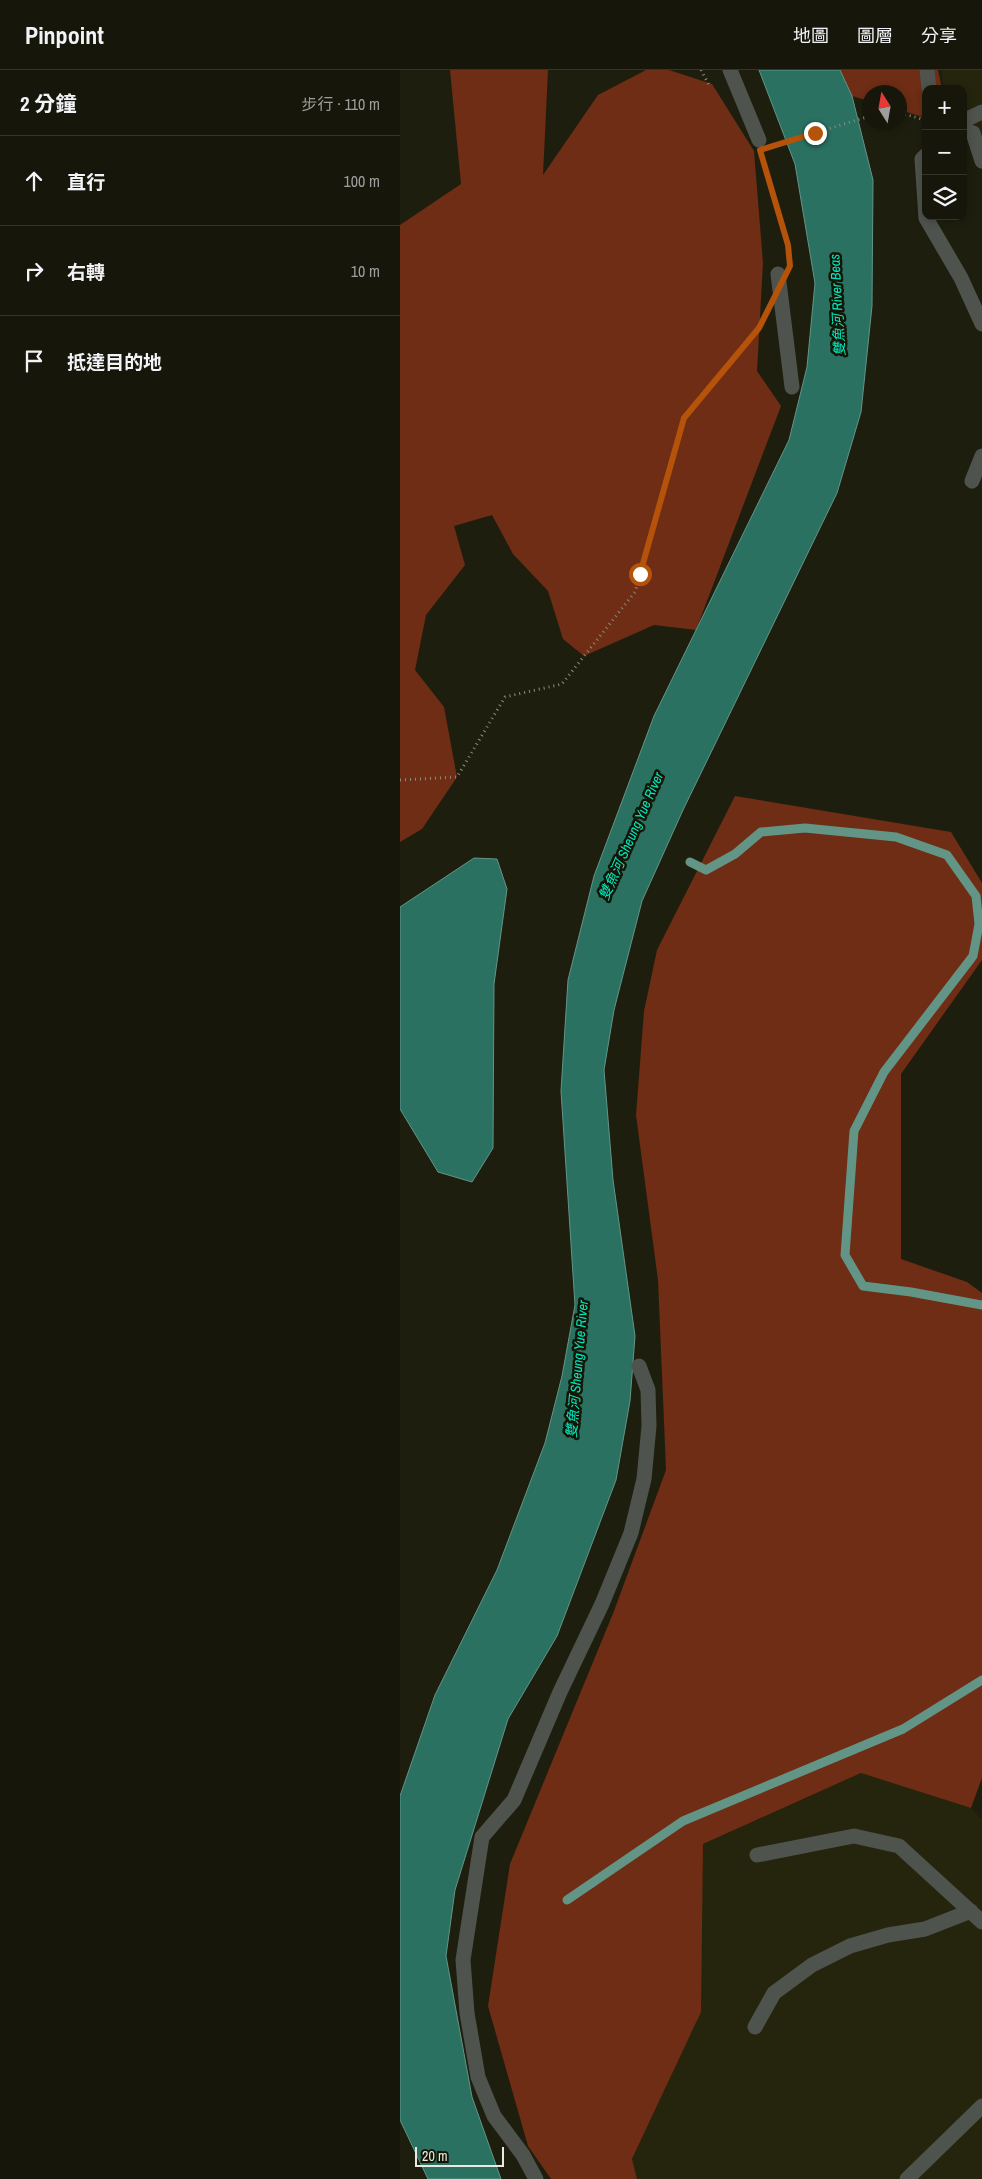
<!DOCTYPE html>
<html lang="zh-TW">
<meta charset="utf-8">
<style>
body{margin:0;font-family:"Archivo Narrow","Noto Sans TC",sans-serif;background:#1f1f13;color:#f1f3f6}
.controls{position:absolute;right:15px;top:15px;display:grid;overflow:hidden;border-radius:10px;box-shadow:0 2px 8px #0003}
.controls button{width:45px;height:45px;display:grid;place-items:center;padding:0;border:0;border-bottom:1px solid #35352b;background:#16160a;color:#f1f3f6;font:25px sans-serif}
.compass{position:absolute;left:462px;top:15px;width:45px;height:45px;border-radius:50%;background:#16160a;box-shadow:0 2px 8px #0003;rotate:349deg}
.scale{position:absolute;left:15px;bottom:12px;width:89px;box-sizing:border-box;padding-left:5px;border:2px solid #e9eadf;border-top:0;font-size:14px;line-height:18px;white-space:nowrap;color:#e9eadf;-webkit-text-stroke:4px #151506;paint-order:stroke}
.stop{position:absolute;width:15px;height:15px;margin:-11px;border:4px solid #b45309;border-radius:50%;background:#fff}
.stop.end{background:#b45309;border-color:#fff;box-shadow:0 1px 5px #0008}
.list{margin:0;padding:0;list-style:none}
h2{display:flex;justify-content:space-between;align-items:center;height:65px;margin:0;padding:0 20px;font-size:21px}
h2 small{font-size:16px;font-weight:400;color:#9e9f9c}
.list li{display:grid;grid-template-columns:32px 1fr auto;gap:15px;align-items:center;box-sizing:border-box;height:90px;padding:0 20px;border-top:1px solid #35352b}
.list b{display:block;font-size:19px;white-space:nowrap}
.list em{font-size:16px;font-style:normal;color:#9e9f9c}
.icon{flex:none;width:28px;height:28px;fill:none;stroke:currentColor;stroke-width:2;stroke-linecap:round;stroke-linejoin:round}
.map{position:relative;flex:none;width:582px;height:2109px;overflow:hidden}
header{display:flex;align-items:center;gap:30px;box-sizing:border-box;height:70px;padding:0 25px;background:#16160a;border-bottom:1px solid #35352b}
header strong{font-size:24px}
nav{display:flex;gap:28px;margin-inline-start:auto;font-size:18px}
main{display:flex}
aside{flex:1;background:#16160a}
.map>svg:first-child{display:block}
.built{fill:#25250d}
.green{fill:#6e2d14}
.water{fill:#2a7161;stroke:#639587}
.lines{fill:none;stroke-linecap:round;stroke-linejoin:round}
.stream{stroke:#639587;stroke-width:9}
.path{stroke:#8b8c7e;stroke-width:3;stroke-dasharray:1 4;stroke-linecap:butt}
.lane{stroke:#4e534d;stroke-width:15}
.street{stroke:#4e534d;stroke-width:15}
.route{stroke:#b45309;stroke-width:6}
.labels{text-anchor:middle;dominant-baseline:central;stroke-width:5;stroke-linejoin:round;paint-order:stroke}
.water-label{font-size:14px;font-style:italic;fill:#00e8c2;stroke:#151506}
</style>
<header>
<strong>Pinpoint</strong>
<nav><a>地圖</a><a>圖層</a><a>分享</a></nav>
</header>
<main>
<aside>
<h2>2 分鐘<small>步行 · 110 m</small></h2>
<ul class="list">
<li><svg class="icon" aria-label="ahead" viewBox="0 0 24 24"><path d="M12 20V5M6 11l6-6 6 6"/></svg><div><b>直行</b></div><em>100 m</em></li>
<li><svg class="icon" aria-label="right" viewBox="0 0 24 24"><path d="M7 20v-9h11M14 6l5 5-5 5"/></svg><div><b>右轉</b></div><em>10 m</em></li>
<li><svg class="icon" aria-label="arrive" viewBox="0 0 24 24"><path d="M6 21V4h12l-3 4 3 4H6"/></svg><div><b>抵達目的地</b></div></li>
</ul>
</aside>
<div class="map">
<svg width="582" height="2109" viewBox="0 0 582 2109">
<rect width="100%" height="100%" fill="#1e1e0e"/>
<path class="built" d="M542 0H582V86L563 56V19H543Z
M462 1703 571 1738 582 1750V2109H237L232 2090 297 1950 303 1774Z"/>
<path class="green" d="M50 0H148L143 105 198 25 246 0H269L312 14 354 81 363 193 357 301 381 336 296 560 254 555 184 586 163 569 148 521 113 484 92 445 54 456 65 495 26 545 15 600 44 637 57 707 22 759 0 772V155L61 114Z
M440 0H538L542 19H526V48L500 40V22H470L469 31 452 26Z
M335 726 551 762 582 813V890L501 1004V1189L567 1212 582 1223V1708L571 1738 461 1703 303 1774 301 1942 232 2089 237 2109H151L128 2076 88 1936 110 1794 214 1541 266 1400 258 1210 236 1045 244 941 257 880Z"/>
<path class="water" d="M359 0H440L452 26 473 110 472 236 461 342 437 423 283 740 242 831 214 940 204 1000 213 1110 235 1266 230 1331 216 1410 157 1566 108 1649 55 1820 46 1886 72 2027 101 2109H28L0 2050V1726L35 1625 97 1500 145 1373 162 1306 175 1235 161 1021 168 910 194 806 254 646 389 370 407 297 415 213 395 94Z
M74 788 97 789 107 819 94 914 93 1078 72 1112 38 1102 0 1039V837Z"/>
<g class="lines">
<path class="stream" d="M290 792 306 800 335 784 361 762 405 758 496 767 547 785 576 826 579 854 573 886 484 1002 454 1061 445 1185 463 1216 511 1222 582 1235
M167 1830 283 1751 503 1659 582 1610"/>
<path class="path" d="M301 0 309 15
M500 43 526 50
M382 73 470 46
M364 91 388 175 389 184
M0 710 57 707 105 627 162 614 235 522 284 348 360 256"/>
<path class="lane" d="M330 0 359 70
M563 60 573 63 582 91
M526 85 522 89 526 148 561 208 582 254
M378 204 392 317
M572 411 582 386
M357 1785 454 1766 499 1776 582 1852
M355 1957 374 1923 412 1895 450 1876 488 1865 525 1859 571 1841
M136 2109 123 2085 94 2046 78 2007 67 1943 63 1890 82 1767 114 1730 160 1622 202 1534 231 1463 244 1409 249 1356 248 1320 239 1296
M507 2109 582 2036"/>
<path class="street" d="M527 0 529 19
M563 51 582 42"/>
</g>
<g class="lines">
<path class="route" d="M240 504 284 348 359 258 390 196 388 175 360 80 415 63"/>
</g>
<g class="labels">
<g class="water-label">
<text transform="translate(437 235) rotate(-93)">雙魚河 River Beas</text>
<text transform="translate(231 766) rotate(-66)">雙魚河 Sheung Yue River</text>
<text transform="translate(177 1299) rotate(-85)">雙魚河 Sheung Yue River</text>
</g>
</g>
</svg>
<div class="controls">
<button>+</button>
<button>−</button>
<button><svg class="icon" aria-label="layers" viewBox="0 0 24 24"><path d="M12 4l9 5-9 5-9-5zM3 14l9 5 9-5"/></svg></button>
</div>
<svg class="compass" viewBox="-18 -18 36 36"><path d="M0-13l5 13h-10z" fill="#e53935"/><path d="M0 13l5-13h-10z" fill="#9e9f9c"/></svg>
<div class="scale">20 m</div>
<div class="stop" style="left:240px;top:504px"></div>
<div class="stop end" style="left:415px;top:63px"></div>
</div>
</main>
